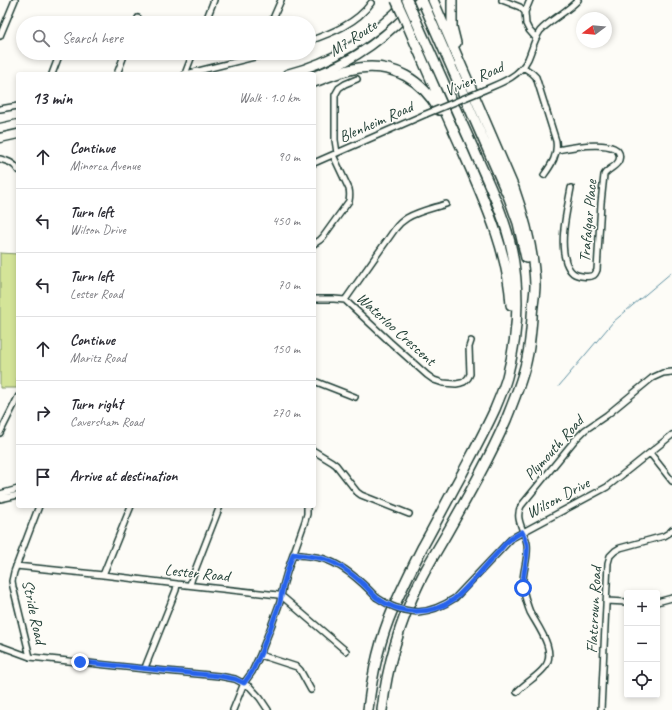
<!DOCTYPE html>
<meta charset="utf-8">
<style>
body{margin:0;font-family:Caveat,sans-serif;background:#f7f7f7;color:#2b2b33}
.controls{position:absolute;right:12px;bottom:12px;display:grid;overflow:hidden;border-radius:4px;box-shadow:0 2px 6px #0003}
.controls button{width:36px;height:36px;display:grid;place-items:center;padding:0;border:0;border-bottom:1px solid #e1e1e2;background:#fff;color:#2b2b33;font:20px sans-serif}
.compass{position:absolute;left:576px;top:12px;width:36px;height:36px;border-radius:50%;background:#fff;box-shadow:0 2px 6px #0003;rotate:254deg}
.stop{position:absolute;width:12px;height:12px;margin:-9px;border:3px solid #2563eb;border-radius:50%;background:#fff}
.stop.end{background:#2563eb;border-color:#fff;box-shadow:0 1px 4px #0008}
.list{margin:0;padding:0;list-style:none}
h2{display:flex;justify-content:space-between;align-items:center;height:52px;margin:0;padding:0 16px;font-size:17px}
h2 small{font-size:13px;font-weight:400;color:#7c7c81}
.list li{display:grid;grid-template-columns:26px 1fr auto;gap:12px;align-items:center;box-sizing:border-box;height:64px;padding:0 16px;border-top:1px solid #e1e1e2}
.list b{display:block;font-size:15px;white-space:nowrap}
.list p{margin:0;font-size:13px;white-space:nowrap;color:#7c7c81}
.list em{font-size:13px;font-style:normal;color:#7c7c81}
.icon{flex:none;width:22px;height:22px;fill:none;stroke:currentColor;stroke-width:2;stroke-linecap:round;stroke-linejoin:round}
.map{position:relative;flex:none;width:672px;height:710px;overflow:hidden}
.search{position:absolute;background:#fff;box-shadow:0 2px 6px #0003;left:16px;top:16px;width:300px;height:44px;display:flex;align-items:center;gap:10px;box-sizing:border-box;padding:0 14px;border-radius:22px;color:#7c7c81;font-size:15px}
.panel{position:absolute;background:#fff;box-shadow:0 2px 6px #0003;left:16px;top:72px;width:300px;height:436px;border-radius:4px}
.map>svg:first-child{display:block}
.green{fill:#d4e498;stroke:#7a9066}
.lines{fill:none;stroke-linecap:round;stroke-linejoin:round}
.stream{stroke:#5e90a1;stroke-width:1}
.minor-casing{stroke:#1f3d34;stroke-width:8}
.trunk-casing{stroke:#1f3d34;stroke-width:11}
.motorway-casing{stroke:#1f3d34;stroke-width:12}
.minor{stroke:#fdfcf7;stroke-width:5}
.trunk{stroke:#fdfcf7;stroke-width:8}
.motorway{stroke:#fdfcf7;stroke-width:9}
.minor-bridge-casing{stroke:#1f3d34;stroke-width:8;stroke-linecap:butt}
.motorway-bridge-casing{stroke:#1f3d34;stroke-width:12;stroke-linecap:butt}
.minor-bridge{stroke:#fdfcf7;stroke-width:5}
.motorway-bridge{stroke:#fdfcf7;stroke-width:9}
.route{stroke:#2563eb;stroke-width:5}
.labels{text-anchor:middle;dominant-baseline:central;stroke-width:3;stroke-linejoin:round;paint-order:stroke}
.street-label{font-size:16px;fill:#1f3d34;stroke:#fdfcf7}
</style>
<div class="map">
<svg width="672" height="710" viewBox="0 0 672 710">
<rect width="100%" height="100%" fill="#fdfcf7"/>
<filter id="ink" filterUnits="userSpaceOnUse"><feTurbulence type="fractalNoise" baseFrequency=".025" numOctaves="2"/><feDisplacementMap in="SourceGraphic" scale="8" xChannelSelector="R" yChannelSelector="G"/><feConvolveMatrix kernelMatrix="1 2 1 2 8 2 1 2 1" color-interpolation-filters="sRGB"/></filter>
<g filter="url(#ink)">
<path class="green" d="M0 253 18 254 17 388H0Z"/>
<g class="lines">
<path class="stream" d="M559 386 613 322 672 272"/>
<g class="minor-casing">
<path id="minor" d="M502 0 520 7 525 12
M530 0 525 12 526 24 529 30 536 38
M136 23 138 18
M205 23 214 0
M271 23 281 0
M0 36 15 0
M309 41C332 33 357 23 371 3
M523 67 532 73 536 77 556 141C558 155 552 164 544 175
M52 74 60 53
M117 74 125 53
M185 74 193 53
M186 74 271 53
M484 90C501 83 519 77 528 59 532 50 534 40 540 31 550 20 567 12 578 0
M0 109 18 106
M557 150C567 148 626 136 619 160 617 167 607 169 604 175L601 203 597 270C596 272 596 273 594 275 589 278 577 276 573 273 569 270 568 267 566 262 559 241 567 210 571 188
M337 153 335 140V95L339 88 345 84 357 79
M0 159C8 161 14 163 18 170
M314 163 426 114
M314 244 320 240 323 237 349 201C350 196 350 193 349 189L333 155
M314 299H334L345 300 390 342 427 375 434 380 443 383 456 384 461 383 464 382 468 378 470 374 469 347 471 341
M345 300 395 229C398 225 402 221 407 218 419 211 434 208 446 204
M314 381 355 397
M0 433 18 397
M314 451 332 462 336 465 357 492 361 495 409 514
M650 453 672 481
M0 494 18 489
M0 499 18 495
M293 554C304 556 317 556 327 560 346 567 362 582 376 597
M16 566 103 575 177 584 278 595 284 598 291 604 346 651
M103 575 131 506
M190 585 192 578 220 506
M606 601 627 602
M657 602 672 598
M418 612C432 611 443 606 455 598L512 538 607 487 672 435
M0 646 30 657 145 669 219 676 235 679 250 687 260 698 268 710
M260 655 297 667 300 670 311 690
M30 657 13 587 12 581 14 572 39 506
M145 669 146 665 176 590 177 584
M517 692C525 683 537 677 544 668 558 652 538 627 530 612 527 605 525 597 523 589 521 574 529 559 527 544 525 531 514 519 521 506L574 441 585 430 607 415 652 378 663 373 672 372
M233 710 244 683 252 672 260 655 272 624 280 602 283 586 287 572 305 521 307 514V506
M601 710 608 563 610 556 615 551 620 548 664 536 669 533 672 530"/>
</g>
<g class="trunk-casing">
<path id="trunk" d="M287 74C334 62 375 35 408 0
M314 76C356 60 391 34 420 0
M0 128 18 124
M0 138 18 134"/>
</g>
<g class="motorway-casing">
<path id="motorway" d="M422 0 509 198 518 223 526 258
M452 0V27L456 43
M407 24C425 66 443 108 462 149 484 200 508 250 511 305
M314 82C328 77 343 70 359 68 394 63 422 80 439 110
M368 710C372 675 379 641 393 609 402 588 412 568 422 548 436 523 449 497 463 472 474 451 485 431 495 409 499 399 504 388 507 377 518 336 520 293 512 251 505 216 488 183 474 150 454 105 434 61 414 16
M382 710C387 667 400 622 419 583 427 566 438 549 447 533 468 496 489 459 506 420 514 400 523 379 527 358 530 345 531 331 532 318 532 308 535 296 535 285 534 252 525 219 514 188L433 0"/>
</g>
<use href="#minor" class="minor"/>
<use href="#trunk" class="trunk"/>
<use href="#motorway" class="motorway"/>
<g class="minor-bridge-casing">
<path id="minor-bridge" d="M426 114 484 90
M376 597C391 607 399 610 418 612"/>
</g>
<g class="motorway-bridge-casing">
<path id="motorway-bridge" d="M396 0 407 24
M407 0 414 16"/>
</g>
<use href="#minor-bridge" class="minor-bridge"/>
<use href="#motorway-bridge" class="motorway-bridge"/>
</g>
</g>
<g class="lines" filter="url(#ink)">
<path class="route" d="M80 662 219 676 235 679 244 683 252 672 260 655 272 624 280 602 283 586 287 572 293 554C304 556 316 556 327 560 339 564 352 574 362 583 368 588 372 594 377 598 400 615 431 616 454 599 463 592 470 583 478 575 487 564 497 554 506 543L512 538 522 532C524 536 526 539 527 544 529 557 522 573 523 588"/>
</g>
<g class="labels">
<g class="street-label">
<text transform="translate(353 38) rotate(-33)">M7 Route</text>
<text transform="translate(474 79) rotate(-24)">Vivien Road</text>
<text transform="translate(376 122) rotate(-24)">Blenheim Road</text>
<text transform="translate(588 221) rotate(-85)">Trafalgar Place</text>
<text transform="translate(396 329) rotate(42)">Waterloo Crescent</text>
<text transform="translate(554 448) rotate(-48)">Plymouth Road</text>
<text transform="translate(558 498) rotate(-28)">Wilson Drive</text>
<text transform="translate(197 573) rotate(6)">Lester Road</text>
<text transform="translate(594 610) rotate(-87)">Flatcrown Road</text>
<text transform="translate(34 612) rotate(78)">Stride Road</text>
</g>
</g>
</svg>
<div class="controls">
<button>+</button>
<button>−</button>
<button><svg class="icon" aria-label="locate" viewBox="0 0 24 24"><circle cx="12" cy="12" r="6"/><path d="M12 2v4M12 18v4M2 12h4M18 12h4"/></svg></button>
</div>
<svg class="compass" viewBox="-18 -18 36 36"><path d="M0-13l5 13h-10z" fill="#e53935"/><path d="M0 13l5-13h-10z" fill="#7c7c81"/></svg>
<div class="stop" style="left:523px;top:588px"></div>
<div class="stop end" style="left:80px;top:662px"></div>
<div class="search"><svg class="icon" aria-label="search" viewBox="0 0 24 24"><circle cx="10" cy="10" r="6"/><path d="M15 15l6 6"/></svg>Search here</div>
<section class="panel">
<h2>13 min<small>Walk · 1.0 km</small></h2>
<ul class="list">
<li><svg class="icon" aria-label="ahead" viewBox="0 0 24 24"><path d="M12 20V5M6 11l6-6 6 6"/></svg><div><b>Continue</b><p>Minorca Avenue</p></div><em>90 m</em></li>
<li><svg class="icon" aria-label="left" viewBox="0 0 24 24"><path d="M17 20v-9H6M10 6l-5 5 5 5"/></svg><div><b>Turn left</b><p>Wilson Drive</p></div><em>450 m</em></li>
<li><svg class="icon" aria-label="left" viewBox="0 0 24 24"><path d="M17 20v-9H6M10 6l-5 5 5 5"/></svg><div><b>Turn left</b><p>Lester Road</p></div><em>70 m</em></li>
<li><svg class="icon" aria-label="ahead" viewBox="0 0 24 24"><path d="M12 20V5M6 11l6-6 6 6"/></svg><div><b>Continue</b><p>Maritz Road</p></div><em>150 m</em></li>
<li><svg class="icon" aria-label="right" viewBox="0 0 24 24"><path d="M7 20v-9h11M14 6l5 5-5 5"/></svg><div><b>Turn right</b><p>Caversham Road</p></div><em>270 m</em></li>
<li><svg class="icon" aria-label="arrive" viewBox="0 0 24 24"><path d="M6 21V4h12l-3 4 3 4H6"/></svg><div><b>Arrive at destination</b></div></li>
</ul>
</section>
</div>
